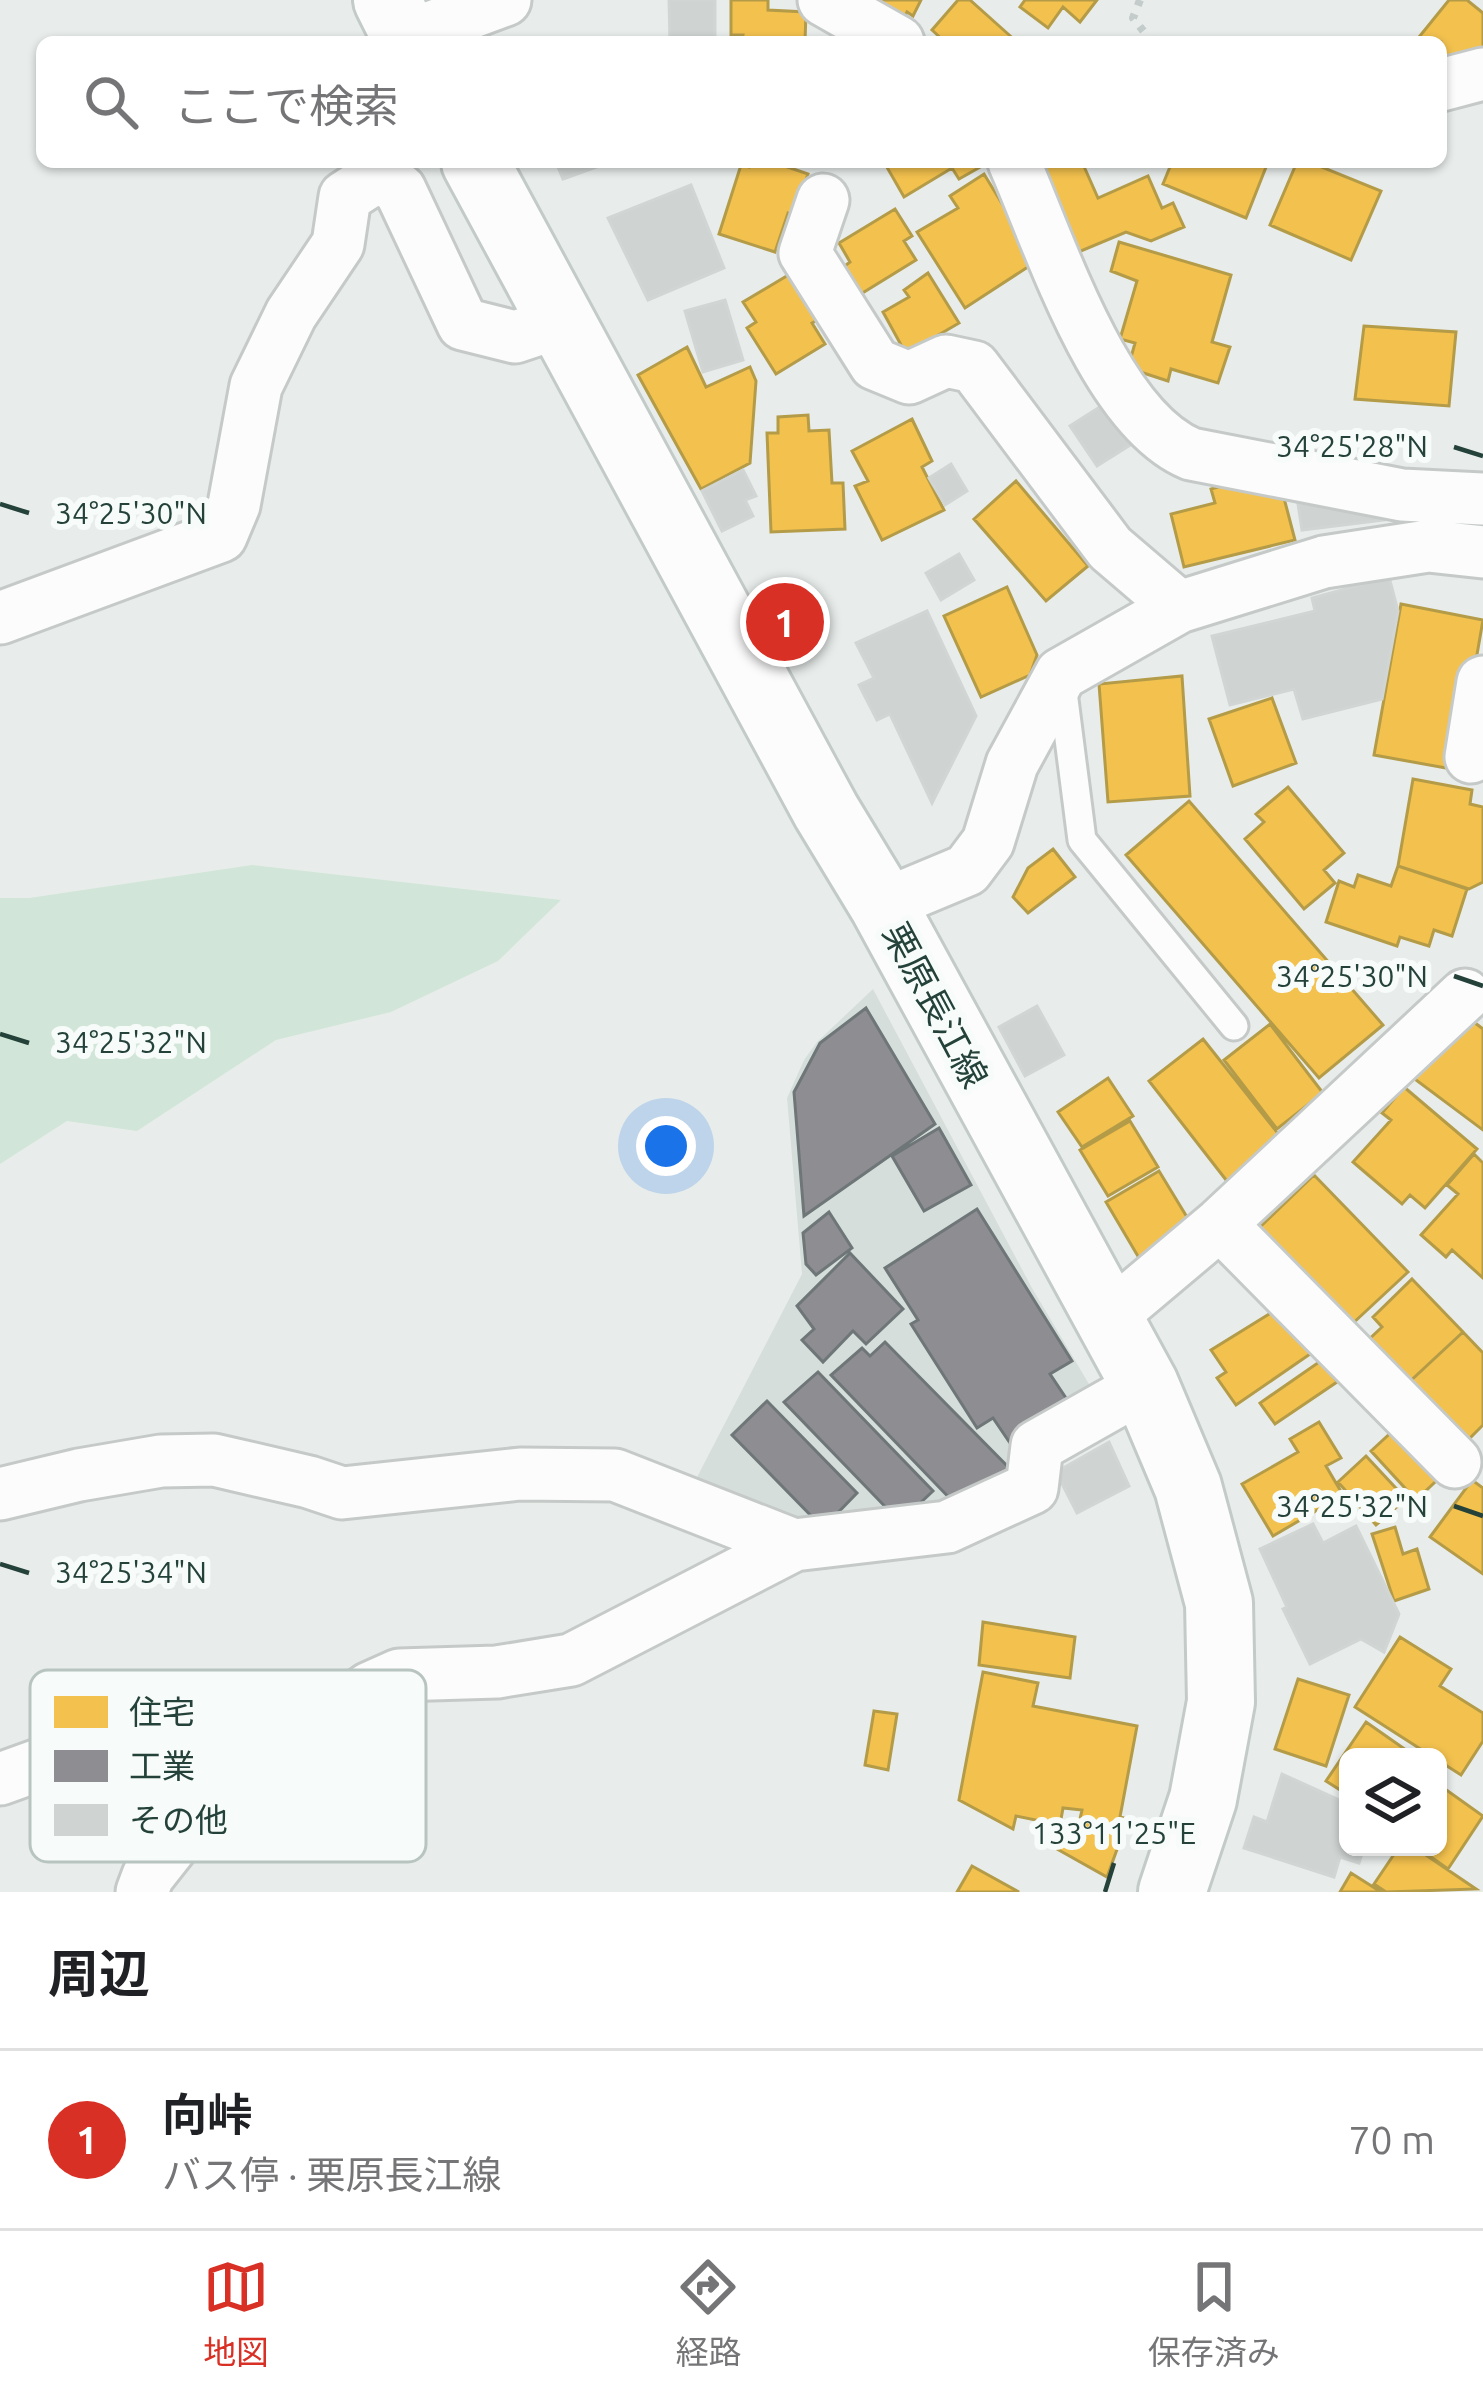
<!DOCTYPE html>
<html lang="ja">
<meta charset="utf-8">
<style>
body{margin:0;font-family:Ubuntu,"Noto Sans JP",sans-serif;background:#f6f6f6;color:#202124}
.controls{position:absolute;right:36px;bottom:36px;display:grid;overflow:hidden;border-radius:18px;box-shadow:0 3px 9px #0004}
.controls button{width:108px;height:108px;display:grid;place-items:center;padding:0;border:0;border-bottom:3px solid #e0e0e0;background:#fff;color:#202124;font:60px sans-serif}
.you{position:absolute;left:666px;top:1146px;width:42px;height:42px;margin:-30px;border:9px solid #fff;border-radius:50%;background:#1a73e8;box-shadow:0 0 0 18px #1a73e833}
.badge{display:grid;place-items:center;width:78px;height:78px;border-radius:50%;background:#d93025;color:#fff;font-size:39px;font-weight:700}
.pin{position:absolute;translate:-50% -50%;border:6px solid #fff;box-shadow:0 3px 12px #0006}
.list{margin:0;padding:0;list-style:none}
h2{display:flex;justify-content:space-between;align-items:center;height:156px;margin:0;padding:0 48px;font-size:51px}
h2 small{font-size:39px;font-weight:400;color:#757577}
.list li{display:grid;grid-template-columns:78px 1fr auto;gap:36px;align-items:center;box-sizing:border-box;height:180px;padding:0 48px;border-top:3px solid #e0e0e0}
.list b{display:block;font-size:45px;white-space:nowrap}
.list p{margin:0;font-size:39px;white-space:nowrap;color:#757577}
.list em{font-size:39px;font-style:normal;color:#757577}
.icon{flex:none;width:66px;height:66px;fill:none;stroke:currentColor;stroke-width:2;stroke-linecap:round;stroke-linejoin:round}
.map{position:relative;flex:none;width:1483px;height:1892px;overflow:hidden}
.search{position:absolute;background:#fff;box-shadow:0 3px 9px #0004;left:36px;right:36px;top:36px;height:132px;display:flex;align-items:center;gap:30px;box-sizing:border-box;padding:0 42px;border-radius:18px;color:#757577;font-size:45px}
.sheet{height:336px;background:#fff}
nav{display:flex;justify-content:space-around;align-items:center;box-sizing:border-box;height:168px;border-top:3px solid #e0e0e0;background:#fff;font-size:33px;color:#757577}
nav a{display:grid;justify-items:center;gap:6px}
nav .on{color:#d93025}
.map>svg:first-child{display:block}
.built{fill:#d6dedb}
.green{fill:#d1e6d8}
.homes{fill:#f2c14e;stroke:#b49b48;stroke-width:3}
.industry{fill:#8d8d92;stroke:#6e7678;stroke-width:3}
.building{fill:#cfd4d2;stroke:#d1d6d4;stroke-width:3}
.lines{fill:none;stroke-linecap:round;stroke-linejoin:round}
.lane-casing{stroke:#c5cac8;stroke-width:33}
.street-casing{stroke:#c5cac8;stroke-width:57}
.secondary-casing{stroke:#c3cbc8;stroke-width:72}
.path{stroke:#c3ccca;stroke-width:8;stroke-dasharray:6 9;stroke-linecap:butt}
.lane{stroke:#fcfcfc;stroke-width:27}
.street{stroke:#fcfcfc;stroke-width:51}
.secondary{stroke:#fcfcfc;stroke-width:66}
.ticks{fill:none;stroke:#24423a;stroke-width:4.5}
.labels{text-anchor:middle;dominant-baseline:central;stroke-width:12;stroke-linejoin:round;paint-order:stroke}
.street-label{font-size:36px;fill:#24423a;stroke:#f7fbf9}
.key{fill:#f7fbf9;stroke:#b8c4c0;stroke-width:3}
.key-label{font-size:33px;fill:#24423a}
.ticks-label{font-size:30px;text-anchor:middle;fill:#24423a;stroke:#f7fbf9;stroke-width:12;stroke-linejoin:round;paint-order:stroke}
</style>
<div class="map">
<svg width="1483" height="1892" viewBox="0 0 1483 1892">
<rect width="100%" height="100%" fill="#e8edeb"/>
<path class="built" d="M873 989 1032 1288 1089 1384 1082 1404 1019 1479 977 1504 814 1528 693 1485 802 1274 787 1098 804 1060 817 1042Z"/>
<path class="green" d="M252 865 561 900 498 961 391 1012 276 1040 137 1131 67 1121 0 1164V898H29Z"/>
<path class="homes" d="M731 0H768V10L806 12 805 42H742L743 35H731Z
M863 0H921L913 16 907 12 900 25Z
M958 0H970L1017 42H945L932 30Z
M1025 0H1097L1080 22 1063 7 1048 28 1020 7Z
M1449 0H1467L1483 13V47L1460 76 1441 61V42H1415Z
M750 162H773L808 174 794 216 788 213 775 252 719 234 741 165 749 167Z
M884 162H989L959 179 952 168 904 197Z
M1057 162H1082L1098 198 1148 176 1162 208 1173 203 1184 227 1151 241 1126 232 1069 256 1032 174Z
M1172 162H1268L1246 218 1163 184Z
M1297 162H1321L1319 166 1381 191 1351 260 1270 225Z
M984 174 1037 261 965 308 917 232 958 208 950 196Z
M895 209 912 236 904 241 916 260 856 297 838 271 850 262 839 243Z
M1119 242 1231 275 1212 342 1230 347 1218 383 1171 369 1168 381 1128 368 1135 343 1120 339 1137 281 1111 271Z
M795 271 823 317 812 323 825 344 776 374 747 328 756 322 743 302Z
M928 273 959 323 906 354 883 312 909 297 904 290Z
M1364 326 1456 332 1449 406 1355 399Z
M687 347 706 387 750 367 756 381 750 463 701 489 638 375Z
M808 415 809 431 829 430 832 483H843L845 529 771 532 767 433H778V417Z
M912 419 932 461 922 467 944 510 882 540 855 486 868 481 852 451Z
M1245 479 1284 498 1295 540 1184 567 1171 514 1215 503 1211 489Z
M1016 481 1088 566 1046 601 974 519Z
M1007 587 1037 655 1030 675 981 697 944 616Z
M1401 604 1483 620 1457 770 1374 755Z
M1182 676 1190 796 1108 802 1099 684Z
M1272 698 1296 763 1233 786 1209 719Z
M1413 779 1472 790 1470 804 1483 807V882L1469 889 1398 866Z
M1288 787 1344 853 1324 870 1335 883 1304 909 1245 839 1264 822 1256 814Z
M1189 801 1383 1025 1319 1078 1126 855Z
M1053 849 1075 877 1028 913 1013 897 1028 868Z
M1398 866 1467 889 1452 936 1434 930 1429 946 1400 937 1397 946 1326 922 1339 881 1354 887 1358 875 1391 886Z
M1462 1013 1483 1029V1130L1412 1077Z
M1270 1024 1323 1093 1277 1129 1224 1060Z
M1203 1039 1284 1141 1230 1185 1149 1081Z
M1108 1078 1133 1116 1082 1147 1058 1112Z
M1404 1087 1477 1149 1425 1208 1410 1195 1402 1204 1353 1162 1391 1120 1382 1113Z
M1130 1121 1158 1167 1108 1196 1080 1150Z
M1474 1154 1483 1163V1278L1452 1250 1446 1257 1421 1235 1458 1194 1447 1185Z
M1159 1171 1193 1227 1139 1258 1106 1202Z
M1314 1175 1408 1272 1350 1326 1258 1229Z
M1412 1279 1463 1332 1405 1386 1364 1344 1382 1327 1373 1317Z
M1282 1306 1316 1350 1236 1405 1217 1378 1226 1372 1211 1350Z
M1463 1332 1483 1353V1425L1463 1445 1405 1386Z
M1322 1360 1337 1382 1275 1424 1260 1403Z
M1408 1417 1452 1466 1416 1500 1371 1451Z
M1319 1422 1341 1458 1326 1466 1343 1495 1273 1536 1242 1484 1298 1452 1290 1439Z
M1366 1456 1406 1499 1376 1525 1338 1482Z
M1472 1480 1483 1488V1574L1430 1537Z
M1395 1527 1403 1554 1417 1549 1429 1589 1394 1601 1372 1534Z
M983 1622 1075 1637 1070 1678 979 1665Z
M1400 1637 1451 1669 1440 1686 1483 1713V1741L1461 1775 1355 1707Z
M983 1672 1038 1683 1033 1706 1137 1726 1120 1817 1128 1819 1107 1877 1057 1849 1060 1833 1076 1836 1082 1810 1063 1808 1060 1825 1016 1816 1013 1829 959 1800Z
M1298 1679 1349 1695 1326 1766 1275 1749Z
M874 1711 897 1714 888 1770 865 1765Z
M1366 1722 1416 1757H1348V1795L1326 1781Z
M1438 1784 1483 1816 1448 1869 1417 1847H1438Z
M1399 1847H1414L1476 1889 1386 1892 1374 1884Z
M972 1866 1019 1892H957Z
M1351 1873 1381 1892H1340Z"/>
<path class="industry" d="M866 1008 935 1124 804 1216 794 1092 820 1043Z
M939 1128 971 1185 924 1211 892 1156Z
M977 1209 1072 1361 1050 1374 1072 1407 1012 1446 993 1418 977 1428 911 1324 918 1320 885 1268Z
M829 1212 852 1248 816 1275 806 1264 803 1233Z
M850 1253 903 1309 866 1344 853 1331 823 1362 802 1340 814 1329 797 1306Z
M885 1342 1018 1477 959 1508 831 1375 862 1348 870 1356Z
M818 1372 933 1491 900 1522 784 1402Z
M767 1401 857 1493 823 1528 732 1435Z"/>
<path class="building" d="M669 0H715V38L670 42Z
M556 162H610L563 179Z
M691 185 724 268 648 300 608 218Z
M725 300 743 360 703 372 685 311Z
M1109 401 1135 442 1097 466 1070 426Z
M951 464 967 491 945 505 929 478Z
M743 470 756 496 745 500 753 516 722 531 702 491Z
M1352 496 1383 508 1384 520 1302 530 1298 504Z
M959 554 974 580 941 600 926 573Z
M1389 577 1398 611 1382 699 1303 719 1294 689 1230 705 1212 636 1315 611 1312 598Z
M927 611 976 716 932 803 890 714 877 720 859 685 874 678 856 643Z
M1037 1006 1064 1055 1025 1076 999 1027Z
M1109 1442 1129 1486 1077 1513 1056 1472Z
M1313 1524 1323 1543 1356 1526 1399 1614 1384 1652 1361 1639 1310 1664 1283 1609 1287 1607 1260 1549Z
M1282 1774 1348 1804V1847H1364L1359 1863 1340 1857 1334 1877 1244 1848 1254 1817 1267 1822Z"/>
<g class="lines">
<g class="lane-casing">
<path id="lane" d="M1062 684 1082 840 1234 1026"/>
</g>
<g class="street-casing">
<path id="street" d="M824 0 898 42
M405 37 505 0
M1441 85 1483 74
M1014 162C1051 246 1105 418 1191 454L1402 495 1483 499
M823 200 805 253 875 364 909 378 946 361 974 367 1110 548 1179 607
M0 618 221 536 234 505 256 386 291 314 338 244 345 197 379 175 400 190 463 324 515 337 563 321
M1471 757 1483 682
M883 905 967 870 988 842 1012 764 1061 674 1179 607 1324 562 1428 546 1483 552
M1220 1224 1455 1462
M1106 1320 1220 1224 1465 995
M0 1494 79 1475 161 1461 214 1460 309 1482 342 1493 520 1474 615 1475 794 1545 947 1527 1032 1488 1037 1446 1145 1385
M0 1779 50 1761 142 1742 270 1760
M142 1892 148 1876 212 1795 270 1760 370 1688 399 1675 497 1672 571 1660 794 1545"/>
</g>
<g class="secondary-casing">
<path id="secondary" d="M387 0 408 42
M475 162 826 811 883 905 1145 1385 1188 1487 1219 1603 1221 1702 1203 1799 1172 1892"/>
</g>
<path class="path" d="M1140 0 1133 18 1152 42"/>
<use href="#lane" class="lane"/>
<use href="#street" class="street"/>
<use href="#secondary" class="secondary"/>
</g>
<path class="ticks" d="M1454 447 1483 456M0 504 29 513M1454 976 1483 986M0 1034 29 1043M1454 1506 1483 1516M0 1564 29 1573M1105 1892 1114 1863"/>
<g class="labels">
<g class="street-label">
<text transform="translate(936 1005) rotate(62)">栗原長江線</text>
</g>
</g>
<rect x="30" y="1670" width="396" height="192" rx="18" class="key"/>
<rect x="54" y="1696" width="54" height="32" fill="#f2c14e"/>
<rect x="54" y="1750" width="54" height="32" fill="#8d8d92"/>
<rect x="54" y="1804" width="54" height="32" fill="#cfd4d2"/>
<g class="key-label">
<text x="129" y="1724">住宅</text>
<text x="129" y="1778">工業</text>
<text x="129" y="1832">その他</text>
</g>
<g class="ticks-label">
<text x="1352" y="457">34°25'28"N</text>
<text x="131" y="524">34°25'30"N</text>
<text x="1352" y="987">34°25'30"N</text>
<text x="131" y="1053">34°25'32"N</text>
<text x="1352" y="1517">34°25'32"N</text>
<text x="131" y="1583">34°25'34"N</text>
<text x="1114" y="1844">133°11'25"E</text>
</g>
</svg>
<div class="controls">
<button><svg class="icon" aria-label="layers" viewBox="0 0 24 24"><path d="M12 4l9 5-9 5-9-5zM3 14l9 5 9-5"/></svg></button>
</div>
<div class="you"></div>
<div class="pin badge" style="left:785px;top:622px">1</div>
<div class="search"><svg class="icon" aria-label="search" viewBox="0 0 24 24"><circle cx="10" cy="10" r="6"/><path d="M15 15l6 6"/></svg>ここで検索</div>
</div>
<section class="sheet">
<h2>周辺<small></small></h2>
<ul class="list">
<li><span class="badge">1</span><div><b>向峠</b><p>バス停 · 栗原長江線</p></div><em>70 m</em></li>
</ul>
</section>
<nav>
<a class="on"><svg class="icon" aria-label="map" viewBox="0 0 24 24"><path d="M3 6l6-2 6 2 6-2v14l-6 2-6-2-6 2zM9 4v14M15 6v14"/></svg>地図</a>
<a><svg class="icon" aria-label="directions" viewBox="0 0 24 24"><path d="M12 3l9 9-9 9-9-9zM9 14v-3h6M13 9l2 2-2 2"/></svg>経路</a>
<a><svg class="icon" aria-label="saved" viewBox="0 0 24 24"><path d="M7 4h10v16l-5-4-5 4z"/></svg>保存済み</a>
</nav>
